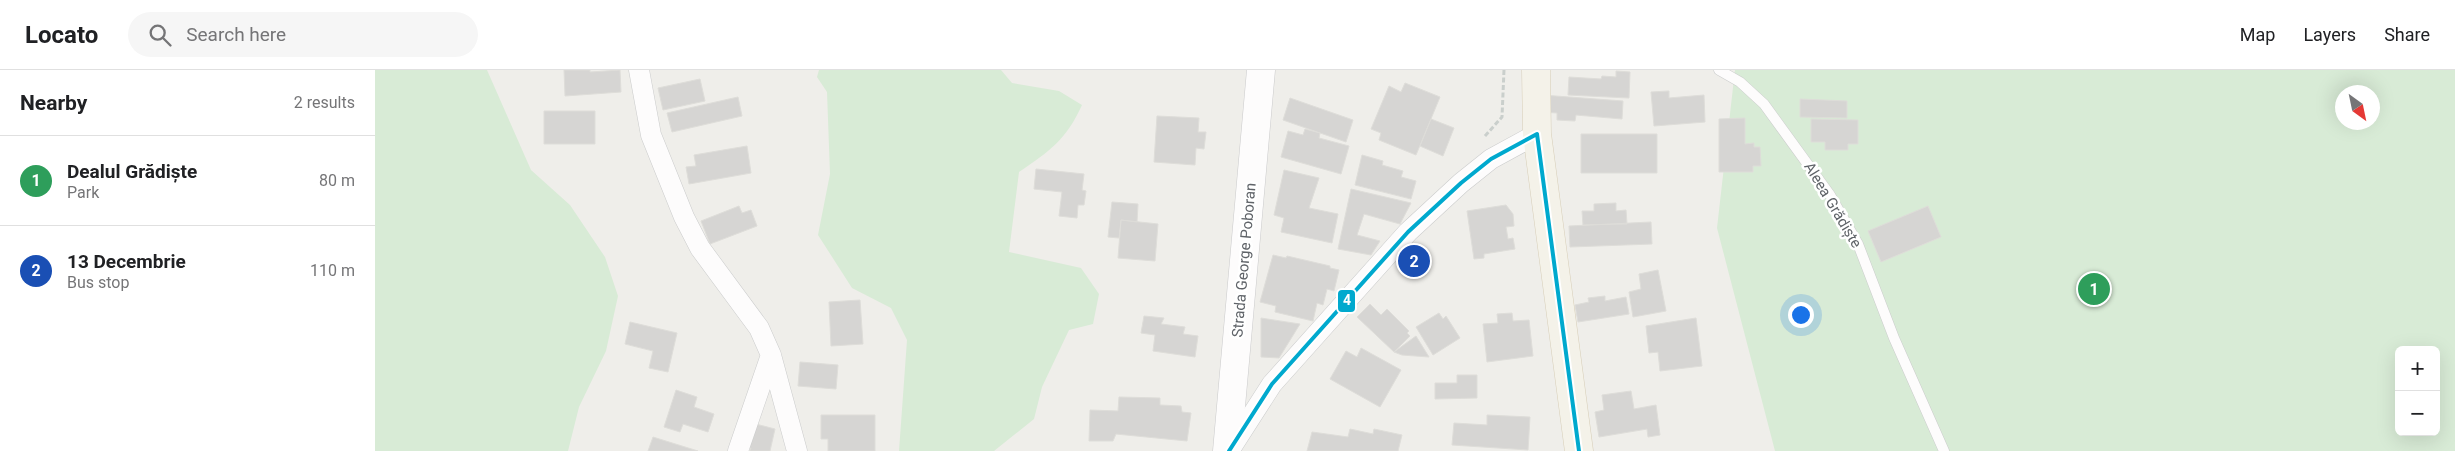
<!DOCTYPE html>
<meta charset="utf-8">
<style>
body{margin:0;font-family:Roboto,sans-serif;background:#f6f6f6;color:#202124}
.controls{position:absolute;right:15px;bottom:15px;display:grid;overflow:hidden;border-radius:8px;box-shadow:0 5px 20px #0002}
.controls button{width:45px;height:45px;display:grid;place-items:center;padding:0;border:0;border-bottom:1px solid #e0e0e0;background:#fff;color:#202124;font:25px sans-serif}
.compass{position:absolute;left:1960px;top:15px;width:45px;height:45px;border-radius:50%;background:#fff;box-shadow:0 5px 20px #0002;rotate:147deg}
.you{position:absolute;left:1425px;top:244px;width:18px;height:18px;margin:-12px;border:4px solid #fff;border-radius:50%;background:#1a73e8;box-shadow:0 0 0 8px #1a73e833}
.badge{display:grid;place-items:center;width:32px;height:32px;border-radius:50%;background:#919496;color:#fff;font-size:16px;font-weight:700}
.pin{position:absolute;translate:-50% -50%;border:2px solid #fff;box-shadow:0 1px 5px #0006}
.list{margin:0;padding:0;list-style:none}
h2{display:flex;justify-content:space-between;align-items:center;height:65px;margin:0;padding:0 20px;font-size:21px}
h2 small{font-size:16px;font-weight:400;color:#757577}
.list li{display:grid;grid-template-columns:32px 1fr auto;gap:15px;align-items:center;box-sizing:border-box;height:90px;padding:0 20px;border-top:1px solid #e0e0e0}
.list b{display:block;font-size:19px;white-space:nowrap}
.list p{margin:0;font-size:16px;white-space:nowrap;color:#757577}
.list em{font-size:16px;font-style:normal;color:#757577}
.icon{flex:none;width:28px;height:28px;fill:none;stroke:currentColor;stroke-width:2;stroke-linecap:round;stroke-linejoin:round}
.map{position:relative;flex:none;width:2080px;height:381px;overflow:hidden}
header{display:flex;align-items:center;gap:30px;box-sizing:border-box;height:70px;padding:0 25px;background:#fff;border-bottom:1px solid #e0e0e0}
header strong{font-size:24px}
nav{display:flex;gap:28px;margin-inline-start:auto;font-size:18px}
.search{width:350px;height:45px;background:#f6f6f6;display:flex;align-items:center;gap:12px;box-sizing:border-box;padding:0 18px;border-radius:28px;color:#757577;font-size:19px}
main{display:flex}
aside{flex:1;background:#fff}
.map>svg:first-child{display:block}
.green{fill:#d8ebd6;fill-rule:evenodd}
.building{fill:#d6d5d3;stroke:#deddd9}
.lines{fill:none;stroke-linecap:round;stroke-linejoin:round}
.lane-casing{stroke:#cbcccc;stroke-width:11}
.street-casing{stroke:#cbcccc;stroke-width:21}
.secondary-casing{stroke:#cacacb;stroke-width:29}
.primary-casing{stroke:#d7ceb8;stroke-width:29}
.path{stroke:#cacfcc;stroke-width:3;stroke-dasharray:5 2.5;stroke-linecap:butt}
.lane{stroke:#fdfcfc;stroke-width:10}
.street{stroke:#fdfcfc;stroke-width:20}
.secondary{stroke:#fdfcfc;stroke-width:28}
.primary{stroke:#f4f2e9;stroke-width:28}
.bus-1-casing{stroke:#fff;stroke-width:8}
.bus-1{stroke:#00a9ce;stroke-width:4}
.labels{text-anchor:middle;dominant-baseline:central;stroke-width:5;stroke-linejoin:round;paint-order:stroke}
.street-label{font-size:15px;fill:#5f6368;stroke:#fff}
.line-badge{stroke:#fff;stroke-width:2}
.badge-label{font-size:14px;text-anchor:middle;font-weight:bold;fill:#fff}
</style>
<header>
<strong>Locato</strong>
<div class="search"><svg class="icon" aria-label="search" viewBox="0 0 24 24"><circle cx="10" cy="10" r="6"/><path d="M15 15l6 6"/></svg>Search here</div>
<nav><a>Map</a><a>Layers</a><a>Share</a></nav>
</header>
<main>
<aside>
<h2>Nearby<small>2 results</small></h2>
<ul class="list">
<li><span class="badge" style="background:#2e9e5b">1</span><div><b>Dealul Grădiște</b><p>Park</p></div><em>80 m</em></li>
<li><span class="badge" style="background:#1a4fb4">2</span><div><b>13 Decembrie</b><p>Bus stop</p></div><em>110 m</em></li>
</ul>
</aside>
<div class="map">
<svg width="2080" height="381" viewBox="0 0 2080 381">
<rect width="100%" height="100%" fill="#efeeea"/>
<path class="green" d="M0 0H112L156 100 195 135 230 187 243 226 231 281 204 337 193 381H0Z
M444 0H626L637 13 684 21 707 35C691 70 675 81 644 102L634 182 706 198 724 224 718 254 694 260 667 317 659 349 619 381H524L532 270 516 238 477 218 443 165 455 104 452 22 442 7Z
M1360 0H2080V381H1400L1342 158ZM1968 22H1998V52H1968ZM2024 280H2061V362H2024Z"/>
<path class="building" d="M189 0H215V2L245 0 246 22 190 26Z
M1241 1 1255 2 1254 28 1193 25 1194 7 1226 9 1227 6 1241 7Z
M325 9 330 31 288 40 283 18Z
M1030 13 1065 27 1041 85 1004 70 1006 63 996 59 1014 16 1026 22Z
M1294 21V28L1329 25 1330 52 1279 56 1276 22Z
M1167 25 1248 31 1247 49 1201 45 1200 51 1182 50V43L1166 42Z
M363 27 367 46 297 62 292 43Z
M915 28 978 50 971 72 908 50Z
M1425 29 1472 31V48L1425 47Z
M169 41H220V74H169Z
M782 46 824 48 823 62H831L829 79 821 78 820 95 779 92Z
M1370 48V74L1379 73V77H1385L1386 96H1378V102H1344V49Z
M1056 49 1079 58 1068 86 1045 76Z
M1436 49 1483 50V74H1473V80H1450V72H1436Z
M930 59 945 63 944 68 974 76 966 104 906 87 913 61 928 65Z
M1206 64H1282V103H1206Z
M372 76 376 103 314 114 311 97 321 96 319 85Z
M987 85 1008 91 1007 95 1028 101 1026 107 1041 111 1036 129 980 115Z
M661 99 709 104 707 120 711 121 709 135H703L702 148 684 146 687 122 659 119Z
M909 100 944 108 934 138 963 144 957 173 906 162 909 148 899 145Z
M976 119 1036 133 1025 154 989 144 982 165 1005 171 996 185 963 179Z
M737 132 763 134 762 152 746 150 744 168 733 167Z
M1241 133V141L1251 140 1252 154 1208 155 1207 141H1219V134Z
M1131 135 1138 144 1139 156 1131 157 1133 169 1138 168 1140 179 1109 184V188L1099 189 1092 141Z
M364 136 367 143 376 140 382 156 335 174 326 151Z
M1553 136 1566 167 1506 192 1493 161Z
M746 150 783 154 780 191 743 188Z
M1276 152 1277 174 1195 177 1194 156Z
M898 185 911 188 912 186 955 196V198L964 200 959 221 952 219 948 235 942 233 938 251 900 242 901 236 885 232Z
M1283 200 1291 241 1258 247 1254 222 1266 219 1264 204Z
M1230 226V231L1251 227 1254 244 1203 252 1200 235 1214 232 1213 228Z
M485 230 488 274 456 276 454 232Z
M995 234 1006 245 1012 239 1034 261 1032 263 1035 266 1019 282 982 247Z
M1064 243 1068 249 1071 246 1085 268 1058 285 1041 257Z
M1137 243 1138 251 1154 250 1158 286 1112 292 1108 254 1123 253 1122 244Z
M769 246 789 248 786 254 810 257 808 264 823 266 820 287 778 281 780 265 766 263Z
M886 248 925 254 904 288 886 287Z
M1321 248 1327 296 1285 301 1283 282 1274 283 1271 256Z
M255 252 302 263 293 302 274 298 278 281 250 274Z
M1041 266 1054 287 1027 285 1019 282Z
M986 278 1026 300 1005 337 955 309 971 281 982 287Z
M425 292 463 295 461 319 423 316Z
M1082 305H1102V328L1060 329V313H1082Z
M301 320 322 327 319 337 339 344 333 362 308 354 305 362 289 357Z
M1256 321 1259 339 1281 335 1285 365 1273 367 1272 359 1224 367 1220 342 1229 340 1227 325Z
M744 327 785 328V335L806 336 807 342 816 343 812 371 741 364 738 371H714L715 340 743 341Z
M446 345H500V381H453V369H446Z
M1112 345 1155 347 1153 380 1077 375 1079 353 1112 355Z
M377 353 400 359 395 381H375L376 378 371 377Z
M975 359 998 364 999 359 1027 365 1023 381H932L937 362 973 367Z
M278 367 323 381H273Z"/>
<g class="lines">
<g class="lane-casing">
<path id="lane" d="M1344 0 1365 12 1389 34 1455 125 1483 174 1519 268 1569 381"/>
</g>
<g class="street-casing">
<path id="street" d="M264 0 276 65 309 147 325 178 384 258 396 285 422 381
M363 381 396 285
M854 381 897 314 1033 162 1086 113 1116 89 1162 64"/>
</g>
<g class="secondary-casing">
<path id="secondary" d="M852 381 886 0"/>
</g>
<g class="primary-casing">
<path id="primary" d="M1161 0 1162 64 1204 381"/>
</g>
<path class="path" d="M1110 66 1127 47 1129 0"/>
<use href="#lane" class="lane"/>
<use href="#street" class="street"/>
<use href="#secondary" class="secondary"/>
<use href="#primary" class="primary"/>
<g class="bus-1-casing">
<path id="bus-1" d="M854 381 897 314 1033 162 1086 113 1116 89 1162 64 1204 381"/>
</g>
<use href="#bus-1" class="bus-1"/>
</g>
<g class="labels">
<g class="street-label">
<text transform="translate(1458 135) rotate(59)">Aleea Grădiște</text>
<text transform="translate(869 190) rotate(-85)">Strada George Poboran</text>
</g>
</g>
<rect class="line-badge" x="962" y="219" width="19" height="24" rx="5" fill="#00a9ce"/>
<g class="badge-label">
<text x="972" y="235">4</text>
</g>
</svg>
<div class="controls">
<button>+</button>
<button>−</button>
</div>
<svg class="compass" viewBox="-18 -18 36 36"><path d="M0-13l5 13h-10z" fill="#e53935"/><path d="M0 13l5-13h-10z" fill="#757577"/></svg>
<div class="you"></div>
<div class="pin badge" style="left:1719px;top:219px;background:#2e9e5b">1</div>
<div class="pin badge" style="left:1039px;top:191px;background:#1a4fb4">2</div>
</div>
</main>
